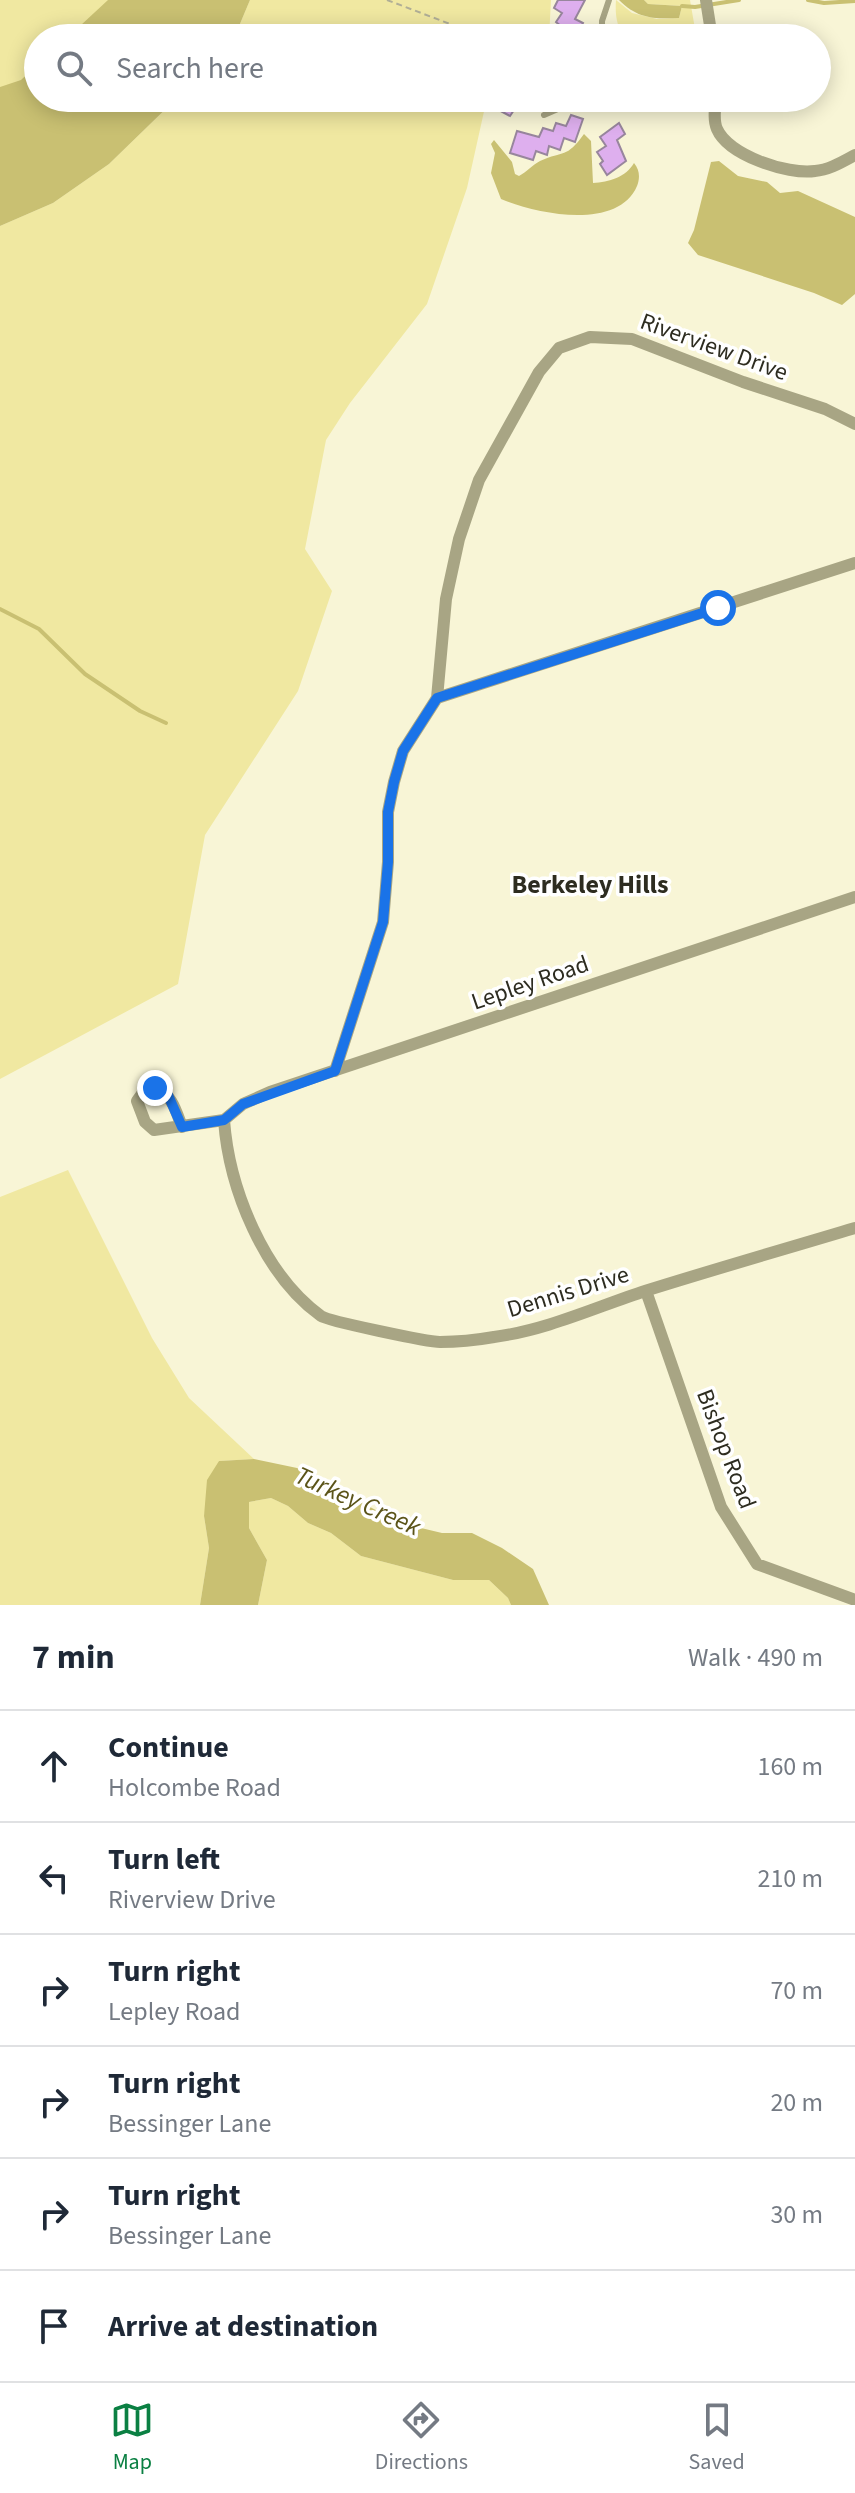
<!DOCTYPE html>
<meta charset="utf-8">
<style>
body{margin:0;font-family:"Source Sans 3",sans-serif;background:#f6f6f7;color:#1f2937}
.stop{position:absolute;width:24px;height:24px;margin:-18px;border:6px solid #1a73e8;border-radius:50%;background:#fff}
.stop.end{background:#1a73e8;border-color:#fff;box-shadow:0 2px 8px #0008}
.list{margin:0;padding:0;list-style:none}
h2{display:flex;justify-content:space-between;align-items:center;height:104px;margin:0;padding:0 32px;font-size:34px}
h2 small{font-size:26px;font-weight:400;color:#747a83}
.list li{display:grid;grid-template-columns:52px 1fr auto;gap:24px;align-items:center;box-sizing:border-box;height:112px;padding:0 32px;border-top:2px solid #e0e1e3}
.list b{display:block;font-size:30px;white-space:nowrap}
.list p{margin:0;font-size:26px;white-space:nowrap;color:#747a83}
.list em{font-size:26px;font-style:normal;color:#747a83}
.icon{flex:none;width:44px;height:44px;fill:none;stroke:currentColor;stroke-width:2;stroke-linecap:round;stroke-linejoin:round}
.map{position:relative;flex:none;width:855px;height:1605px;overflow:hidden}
.search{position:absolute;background:#fff;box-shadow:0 4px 20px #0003;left:24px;right:24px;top:24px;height:88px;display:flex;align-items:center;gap:20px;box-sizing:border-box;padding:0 28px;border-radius:44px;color:#747a83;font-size:30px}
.sheet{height:776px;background:#fff}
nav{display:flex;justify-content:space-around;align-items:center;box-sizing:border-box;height:112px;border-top:2px solid #e0e1e3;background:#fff;font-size:22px;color:#747a83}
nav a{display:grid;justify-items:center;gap:4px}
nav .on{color:#0b8043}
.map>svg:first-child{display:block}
.green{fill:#f0e8a1}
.water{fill:#c9c072}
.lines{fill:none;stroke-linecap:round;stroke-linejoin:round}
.stream{stroke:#c9c072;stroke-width:4}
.building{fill:#deafee;stroke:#98869d;stroke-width:2}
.path{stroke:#b0ae96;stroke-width:2;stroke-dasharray:6 4;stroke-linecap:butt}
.service{stroke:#a8a584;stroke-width:6}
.minor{stroke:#a8a584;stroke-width:12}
.route{stroke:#1a73e8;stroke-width:10}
.labels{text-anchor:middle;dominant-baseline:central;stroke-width:7;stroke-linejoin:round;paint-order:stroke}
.street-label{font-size:24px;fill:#2d2c20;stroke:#fff}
.neighbourhood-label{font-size:26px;font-weight:bold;fill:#2d2c20;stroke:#fff}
.water-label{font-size:26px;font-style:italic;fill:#5b5419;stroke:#fff}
</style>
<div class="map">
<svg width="855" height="1605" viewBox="0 0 855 1605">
<rect width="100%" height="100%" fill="#f8f5d6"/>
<path class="green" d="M0 0H133L107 38H38V98L0 124Z
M250 0H551L549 38H234Z
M616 0 632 13 657 19 679 18 682 6 648 4 644 0H690L695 29H671L657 38H627C616 29 615 13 616 0Z
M177 98H487L467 188 427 304 350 403 326 440 305 549 332 591 298 691 205 835 178 984 0 1079V226L53 203 109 164Z
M68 1170 152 1338 189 1398 254 1459 219 1461 204 1516 209 1548 200 1605H0V1197Z
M271 1498 288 1506 308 1523 331 1533 361 1556 453 1580H489L508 1598 511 1605H258L267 1560 249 1528V1502Z"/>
<path class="water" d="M108 0H250L234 38H67Z
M619 0H644L648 4 682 6 679 18C654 19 638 19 619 0Z
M38 64V98H177L109 164 53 203 0 226V87L21 80Z
M584 134 591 141 593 183C609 182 626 177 634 163 640 170 640 178 637 186 618 231 536 214 501 199L491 173 495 153 491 144 494 140 512 162 515 174 519 176C527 172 532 165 540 161 564 150 566 159 584 134Z
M719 161 738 176 767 182 780 193 798 191 855 217V294L842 305 814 293 698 255 688 243 694 230 711 162Z
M254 1459 297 1468 400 1523 442 1533H472L502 1548 533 1569 549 1605H511L508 1598 489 1580H453L361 1556 331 1533 308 1523 288 1506 271 1498 249 1502V1528L267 1560 258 1605H200L209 1548 204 1516 207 1480 219 1461Z"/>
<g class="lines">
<path class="stream" d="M808 0 824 3 855 1
M682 6 695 7 739 0
M0 609 39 629 85 674 140 711 166 723"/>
</g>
<path class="building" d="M558 0H585L575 19 583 23 578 33 584 38 557 36 562 27 556 22 562 13 554 8Z
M495 98H522L510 116 493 107Z
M571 115 583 119 575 142 564 138 560 150 549 146 547 155 536 151 533 160 510 153 517 131 539 137 543 128 553 131 556 123 566 126Z
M619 123 625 134 617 140 626 161 607 175 600 164 603 161 597 152 606 146 600 137Z"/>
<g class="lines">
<path class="path" d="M387 0 487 38"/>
<path class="service" d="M602 38V21L609 0
M544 115 583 98"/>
<path class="minor" d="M706 0 712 38
M716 98C715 108 713 120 717 129 728 155 787 175 815 171 829 170 842 162 855 155
M437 698 855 563
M335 1071 383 922 388 862V812L394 782 403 751 437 698 446 599 459 539 479 480 539 372 559 348 590 337 632 339 743 382 825 409 855 424
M224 1120C229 1189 264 1275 321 1316 328 1321 428 1342 440 1342 457 1342 477 1340 494 1337 547 1330 596 1307 645 1291 715 1269 785 1249 855 1228
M224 1120 243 1104 270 1092 855 897
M182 1127C176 1111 172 1094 155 1088L142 1094 137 1101 145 1122 154 1130 224 1120
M646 1291 721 1507 757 1564 855 1600"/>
</g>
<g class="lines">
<path class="route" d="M155 1088 168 1095 182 1127 224 1120 243 1104 335 1071 383 922 388 862V812L394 782 403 751 437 698 718 608"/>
</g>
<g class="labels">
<g class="street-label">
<text transform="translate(714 347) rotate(20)">Riverview Drive</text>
<text transform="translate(530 983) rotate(-19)">Lepley Road</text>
<text transform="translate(568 1292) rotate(-17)">Dennis Drive</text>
<text transform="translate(726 1449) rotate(69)">Bishop Road</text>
</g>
<g class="neighbourhood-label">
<text x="590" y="884">Berkeley Hills</text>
</g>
<g class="water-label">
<text transform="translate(358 1501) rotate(24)">Turkey Creek</text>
</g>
</g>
</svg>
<div class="stop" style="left:718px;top:608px"></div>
<div class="stop end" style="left:155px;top:1088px"></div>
<div class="search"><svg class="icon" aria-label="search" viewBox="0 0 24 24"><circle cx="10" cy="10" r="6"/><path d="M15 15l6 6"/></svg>Search here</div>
</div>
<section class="sheet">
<h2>7 min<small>Walk · 490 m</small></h2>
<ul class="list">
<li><svg class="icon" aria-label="ahead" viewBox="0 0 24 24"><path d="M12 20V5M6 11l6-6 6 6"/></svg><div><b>Continue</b><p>Holcombe Road</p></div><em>160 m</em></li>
<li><svg class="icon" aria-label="left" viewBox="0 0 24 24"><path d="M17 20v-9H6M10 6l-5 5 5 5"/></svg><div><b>Turn left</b><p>Riverview Drive</p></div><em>210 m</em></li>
<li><svg class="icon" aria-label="right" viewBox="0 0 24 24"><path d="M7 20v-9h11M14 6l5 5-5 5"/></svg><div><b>Turn right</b><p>Lepley Road</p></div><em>70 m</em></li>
<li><svg class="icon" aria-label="right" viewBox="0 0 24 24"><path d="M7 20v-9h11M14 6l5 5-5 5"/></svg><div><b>Turn right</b><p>Bessinger Lane</p></div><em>20 m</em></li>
<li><svg class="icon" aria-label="right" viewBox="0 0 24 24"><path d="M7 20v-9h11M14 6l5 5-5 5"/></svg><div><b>Turn right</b><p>Bessinger Lane</p></div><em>30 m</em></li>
<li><svg class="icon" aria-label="arrive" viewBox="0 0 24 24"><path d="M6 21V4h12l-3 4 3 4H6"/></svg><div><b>Arrive at destination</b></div></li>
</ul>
</section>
<nav>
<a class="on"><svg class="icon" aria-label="map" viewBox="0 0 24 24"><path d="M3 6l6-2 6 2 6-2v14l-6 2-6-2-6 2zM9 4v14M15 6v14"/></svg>Map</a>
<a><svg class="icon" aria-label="directions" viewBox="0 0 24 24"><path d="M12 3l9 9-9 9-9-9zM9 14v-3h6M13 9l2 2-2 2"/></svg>Directions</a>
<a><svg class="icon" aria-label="saved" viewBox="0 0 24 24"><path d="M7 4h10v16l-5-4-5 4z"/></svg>Saved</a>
</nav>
